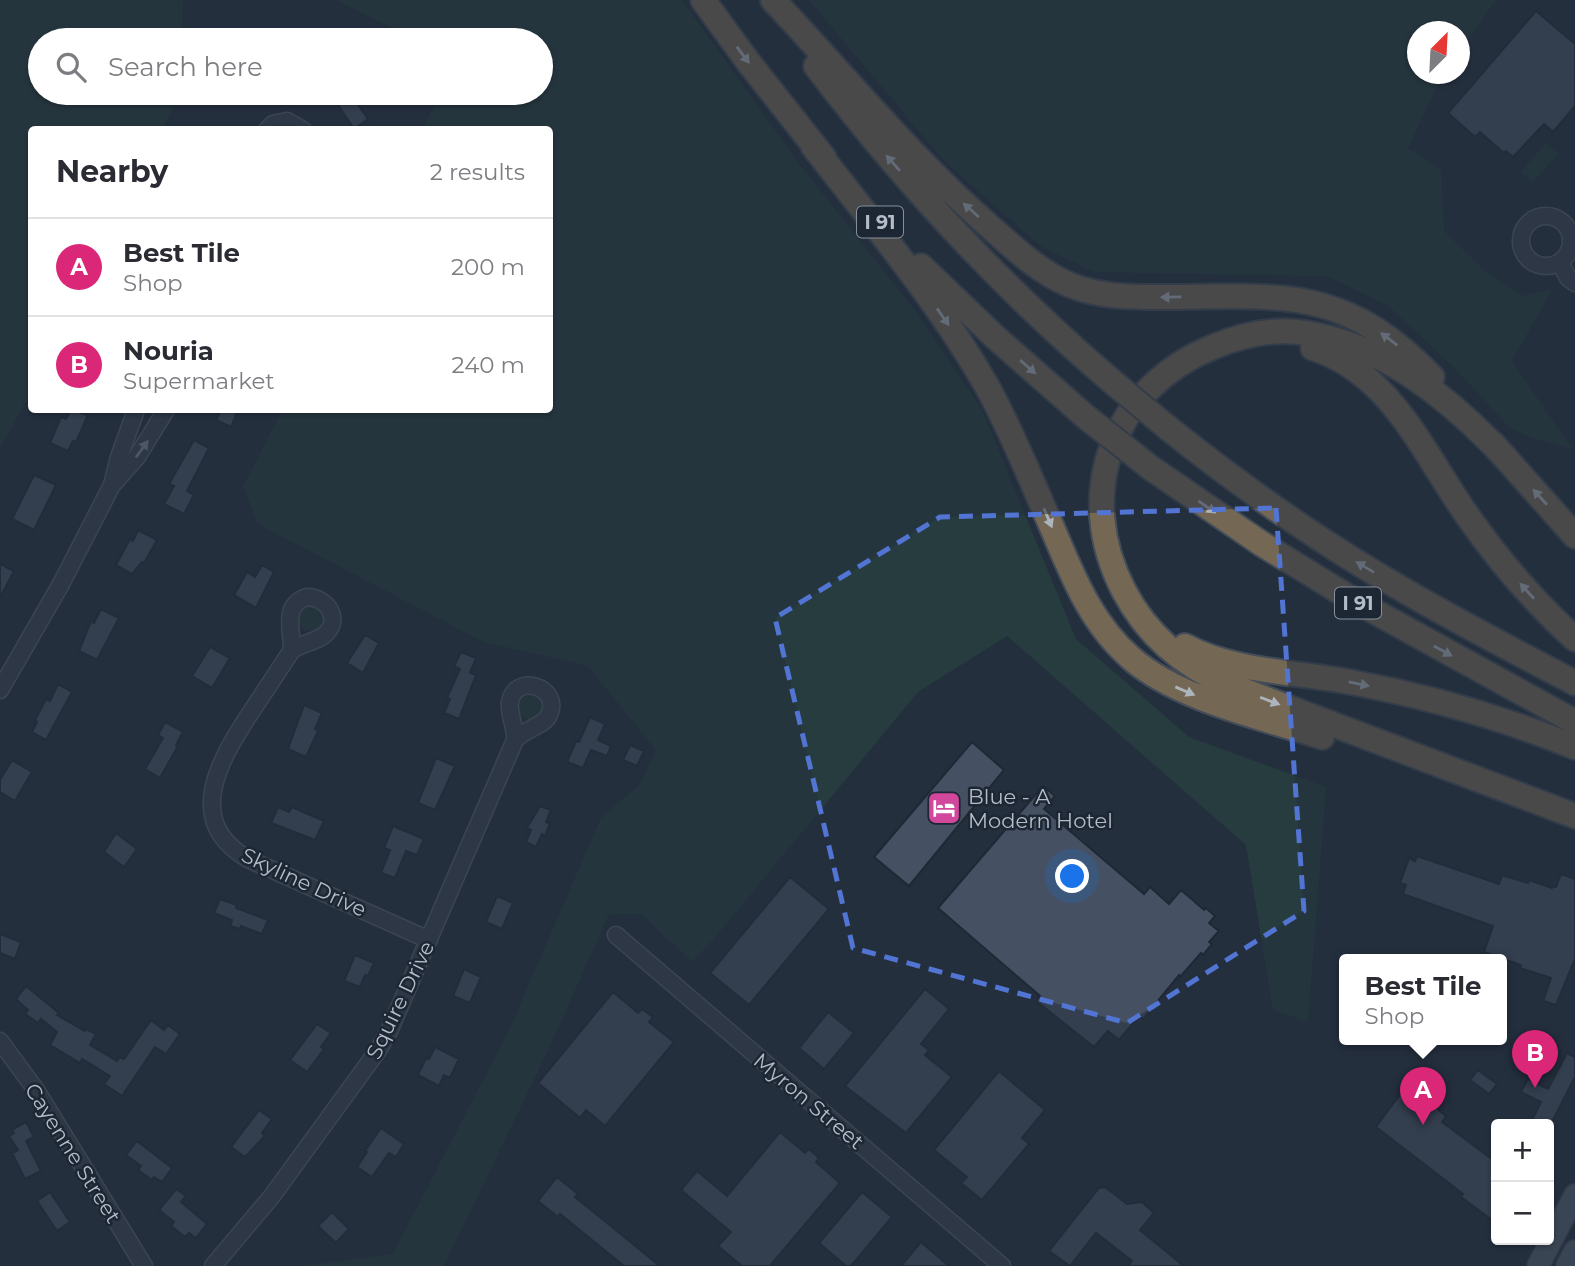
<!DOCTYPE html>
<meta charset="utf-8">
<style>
body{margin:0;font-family:Montserrat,sans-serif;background:#f7f7f7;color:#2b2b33}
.controls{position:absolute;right:21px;bottom:21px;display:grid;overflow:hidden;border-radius:7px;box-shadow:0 2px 5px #0004}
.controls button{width:63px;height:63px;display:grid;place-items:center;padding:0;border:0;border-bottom:2px solid #e1e1e2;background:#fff;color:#2b2b33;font:35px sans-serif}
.compass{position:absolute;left:1407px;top:21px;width:63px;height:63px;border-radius:50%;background:#fff;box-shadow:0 2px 5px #0004;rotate:24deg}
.you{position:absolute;left:1073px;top:877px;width:24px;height:24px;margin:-18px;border:5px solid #fff;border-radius:50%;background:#1a73e8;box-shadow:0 0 0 10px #1a73e833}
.badge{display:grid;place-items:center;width:46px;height:46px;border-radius:50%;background:#db2777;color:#fff;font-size:23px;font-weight:700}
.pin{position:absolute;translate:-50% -58px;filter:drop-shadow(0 2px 4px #0008)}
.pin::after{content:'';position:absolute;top:37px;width:24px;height:21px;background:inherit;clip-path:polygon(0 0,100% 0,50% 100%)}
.popup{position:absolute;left:1339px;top:954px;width:168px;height:91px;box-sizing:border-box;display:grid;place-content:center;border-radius:7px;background:#fff;filter:drop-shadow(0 2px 5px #0005);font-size:23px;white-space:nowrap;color:#7c7c81}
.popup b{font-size:26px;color:#2b2b33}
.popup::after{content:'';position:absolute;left:50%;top:100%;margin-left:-14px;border:14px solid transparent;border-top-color:#fff}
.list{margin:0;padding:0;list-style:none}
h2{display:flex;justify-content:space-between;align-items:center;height:91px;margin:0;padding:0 28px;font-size:30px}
h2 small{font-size:23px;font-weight:400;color:#7c7c81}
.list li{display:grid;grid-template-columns:46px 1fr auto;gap:21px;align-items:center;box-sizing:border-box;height:98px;padding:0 28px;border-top:2px solid #e1e1e2}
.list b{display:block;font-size:26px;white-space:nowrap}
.list p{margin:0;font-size:23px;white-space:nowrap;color:#7c7c81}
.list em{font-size:23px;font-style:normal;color:#7c7c81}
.icon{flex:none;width:38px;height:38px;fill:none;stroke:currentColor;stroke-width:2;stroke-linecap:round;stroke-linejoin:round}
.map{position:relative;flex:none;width:1575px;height:1266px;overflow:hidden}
.search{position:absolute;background:#fff;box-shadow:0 2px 5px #0004;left:28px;top:28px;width:525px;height:77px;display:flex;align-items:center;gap:18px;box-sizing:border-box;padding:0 24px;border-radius:38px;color:#7c7c81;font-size:26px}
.panel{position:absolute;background:#fff;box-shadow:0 2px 5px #0004;left:28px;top:126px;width:525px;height:287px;border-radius:7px}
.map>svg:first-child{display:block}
.green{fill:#263c3f}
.building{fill:#455162;stroke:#1f2835;stroke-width:2}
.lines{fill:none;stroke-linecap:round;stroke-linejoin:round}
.minor-casing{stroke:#565f6c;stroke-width:19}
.major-casing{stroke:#414a57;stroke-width:24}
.highway-casing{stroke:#434c59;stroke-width:28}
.minor{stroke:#38414e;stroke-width:16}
.major{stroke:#56606e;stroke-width:21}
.highway{stroke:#746855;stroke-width:24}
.highway-bridge-casing{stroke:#434c59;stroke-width:28;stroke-linecap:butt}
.highway-bridge{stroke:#746855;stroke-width:24}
.oneway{fill:#aeb4bd}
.oneway2{fill:#7c8592}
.marked{fill:none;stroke:#5274d3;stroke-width:5;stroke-dasharray:14 9;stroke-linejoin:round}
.labels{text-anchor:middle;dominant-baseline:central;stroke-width:5;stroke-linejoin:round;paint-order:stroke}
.shield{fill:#1d2633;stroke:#878f9c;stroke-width:2}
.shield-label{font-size:19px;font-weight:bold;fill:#b4bcc9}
.poi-label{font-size:21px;fill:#b4bcc9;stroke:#1d2633;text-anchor:start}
.street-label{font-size:21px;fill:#b4bcc9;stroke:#1d2633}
</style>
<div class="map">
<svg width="1575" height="1266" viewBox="0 0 1575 1266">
<rect width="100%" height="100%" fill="#242f3e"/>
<path class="green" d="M0 0H183L182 40H40V93H180L162 129 32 130 31 393 0 448Z
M337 0H682L800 165 914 309 982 410 1076 639 1189 737 1326 787 1308 1022 1273 1010 1246 845 1007 636 918 692 712 941 692 962 641 914H609L551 1044 444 1266H302L393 1254 510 1028 601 818 639 785 656 750 588 666 484 642 258 524 243 487 282 410H550V130L422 129 441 93H541V40H417Z
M809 0H1496L1460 51V32H1418V74H1443L1408 148 1441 170 1444 231 1486 272 1523 296 1552 289 1512 361 1572 449 1529 437 1509 427 1455 368 1387 305 1327 276 1094 272 1042 247 945 162Z
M1546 143 1558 154 1533 182 1521 172Z
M298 618a13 13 0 1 1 26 0a13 13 0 1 1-26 0Z
M517 706a13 13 0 1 1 26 0a13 13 0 1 1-26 0Z"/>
<path class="building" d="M1536 11 1575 44V106L1553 132 1544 124 1513 157 1506 151 1504 153 1480 132 1475 137 1448 113Z
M330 93H350L368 119 354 129Z
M71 410 88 415 76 442 73 441 68 451 50 443 61 417 66 419Z
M221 410H230L237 413 231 427 216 420Z
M194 440 209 448 187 491 194 495 184 514 164 504 174 486 169 484Z
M34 475 56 485 34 530 12 519Z
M138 530 157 540 144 563 142 562 132 574 116 565 130 539 133 541Z
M0 564 14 571 0 598Z
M262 565 274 572 256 608 234 595 247 572 255 577Z
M101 609 119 618 97 660 79 651 91 621 94 623Z
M365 635 379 643 363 673 347 663Z
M210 647 230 658 212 688 192 676Z
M461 652 476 658 470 673 476 675 459 719 444 713 450 699 447 698 460 669 454 666Z
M58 684 72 692 46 740 32 732 37 722 35 720 46 699 50 701Z
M304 705 322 713 315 729 318 731 306 757 288 749Z
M590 717 605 724 598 740 611 746 607 756 591 750 583 768 567 762 576 741 579 742Z
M165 722 183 732 176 745 178 746 160 778 145 769 163 738 158 735Z
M972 742 1004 770 909 886 874 857Z
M630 745 644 751 637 766 623 760Z
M436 758 455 766 435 810 418 803Z
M12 760 32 772 15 801 0 792V780Z
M1043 786 1055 796 1044 809 1144 894 1150 887 1169 904 1181 890 1204 910 1206 908 1215 916 1209 923 1219 931 1209 942 1212 944 1203 955 1201 953 1180 977 1179 975 1143 1019 1139 1016 1119 1040 1108 1031 1094 1047 1036 1001 1040 996 938 908Z
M540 806 551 810 546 822 550 824 545 836 542 834 536 847 526 842 531 830 527 828Z
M278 807 289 812 292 807 324 821 315 840 271 823Z
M393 826 424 839 417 855 406 851 395 878 381 873 390 850 384 848Z
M116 833 137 849 124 867 104 852Z
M1417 856 1499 884 1502 875 1528 883 1529 880 1552 888 1553 886 1556 887 1561 874 1575 879V959L1556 1005 1543 1001 1551 978 1520 968 1521 965 1484 952 1493 926 1403 894 1406 885 1400 883 1409 858 1415 861Z
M790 877 829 909 749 1005 710 973Z
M497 896 513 903 502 929 486 922Z
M220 899 237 905 236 908 268 920 262 934 241 926 240 929 230 926 232 920 214 913Z
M0 934 21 942 15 959 0 953Z
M355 955 374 963 368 976 365 975 360 987 344 981Z
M464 969 481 977 470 1003 453 996Z
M26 986 59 1013 57 1015 85 1031 86 1029 96 1034 90 1045 117 1061 120 1057 124 1059 151 1020 164 1030 168 1025 180 1034 166 1054 155 1047 122 1096 104 1084 110 1076 82 1059 80 1063 50 1045 57 1032 41 1019 38 1023 25 1014 28 1010 16 999Z
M925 989 949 1009 921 1044 929 1050 925 1055 952 1077 906 1133 845 1086Z
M613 992 638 1013 642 1009 653 1017 649 1022 674 1042 605 1126 586 1110 580 1118 538 1083Z
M828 1012 854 1033 824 1069 799 1048Z
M317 1024 331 1033 321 1047 324 1049 307 1072 290 1060Z
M435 1047 459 1059 450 1078 444 1075 439 1086 418 1075 426 1058 429 1059Z
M1567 1053 1575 1057V1077L1551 1124H1540L1532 1120 1541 1102 1521 1092 1528 1079 1548 1089Z
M1478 1070 1497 1084 1489 1094 1470 1080Z
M999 1071 1045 1110 1022 1138 1029 1144 982 1200 961 1183 967 1177 934 1150Z
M1401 1093 1427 1112 1433 1105 1446 1116 1442 1122 1496 1162V1223L1461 1197 1463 1194 1376 1127Z
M259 1110 272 1119 262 1133 265 1136 245 1157 231 1147Z
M26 1122 34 1137 26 1141 41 1171 25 1179 12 1153 18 1150 9 1136 14 1133 12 1130Z
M381 1128 404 1144 396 1157 389 1153 372 1177 357 1167 367 1152 365 1151Z
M780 1132 805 1153 809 1149 819 1158 816 1162 840 1183 770 1266H742L718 1246 731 1232 681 1190 697 1171 727 1196Z
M137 1141 172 1168 162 1182 154 1177 152 1180 138 1170 141 1166 126 1155Z
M557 1177 578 1194 575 1197 660 1266H624L560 1214 558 1217 538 1201Z
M1105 1187 1127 1204 1142 1202 1154 1213 1140 1230 1184 1266H1128L1132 1261 1096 1233 1070 1266 1049 1251 1099 1188Z
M176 1189 186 1196 181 1202 207 1224 196 1238 189 1233 185 1237 171 1226 174 1222 159 1210Z
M50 1192 70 1222 57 1231 37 1201Z
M862 1192 892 1217 851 1266H846L819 1243Z
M332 1212 349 1229 336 1243 318 1226Z
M921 1242 949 1266H901Z"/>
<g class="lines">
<g class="minor-casing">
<path id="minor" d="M267 130 273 124 287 121 303 130
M1521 241a25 25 0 1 1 50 0a25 25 0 1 1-50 0Z
M1560 262 1568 278 1575 283
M114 483 137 457 166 410
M307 597C328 597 343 621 323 636 314 642 301 644 292 650 292 629 282 605 307 597Z
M292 650C279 670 266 689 253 709 222 756 181 820 248 859L429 940
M0 690 61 584 112 485 119 457 136 410
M616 935 1002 1266
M0 1041 36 1090 144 1266
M213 1266 272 1196 379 1049 390 1029 515 740C516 727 508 714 510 702 515 672 562 687 549 715 544 726 526 728 515 740"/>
</g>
<g class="major-casing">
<path id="major" d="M1538 1266 1575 1195
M1567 1266 1575 1251"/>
</g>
<g class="highway-casing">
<path id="highway" d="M703 0 749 63 824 158
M773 0C845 76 910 157 989 226 1014 248 1039 272 1070 285 1102 298 1136 297 1170 297 1285 296 1345 287 1432 377
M816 66C904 182 1003 289 1115 384
M813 146C874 225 940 303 989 390 1013 434 1031 480 1051 525 1072 574 1090 623 1132 659 1180 700 1262 717 1322 737
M921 266 995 337 1086 417
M1313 348C1392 373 1424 455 1469 518 1500 562 1535 603 1575 639
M1168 428C1217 467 1267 504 1319 538 1401 592 1489 638 1575 683
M1494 445 1575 536
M1505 457C1452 401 1385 345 1306 333 1274 328 1243 334 1213 347 1112 388 1073 494 1124 591 1147 635 1184 666 1229 685L1575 816
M1151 468 1262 544 1350 598 1575 722
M1185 646C1233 672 1297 672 1350 682 1427 696 1503 718 1575 747"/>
</g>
<use href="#minor" class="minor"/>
<use href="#major" class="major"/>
<use href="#highway" class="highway"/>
<g class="highway-bridge-casing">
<path id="highway-bridge" d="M1115 384 1168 428
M1086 417 1151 468"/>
</g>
<use href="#highway-bridge" class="highway-bridge"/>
</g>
<defs><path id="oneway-solid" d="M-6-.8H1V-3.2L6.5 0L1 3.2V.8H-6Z" transform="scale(1.75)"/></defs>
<g class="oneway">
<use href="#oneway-solid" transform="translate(743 55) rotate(53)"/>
<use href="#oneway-solid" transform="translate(893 163) rotate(-131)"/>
<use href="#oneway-solid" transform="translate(971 210) rotate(-138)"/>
<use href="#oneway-solid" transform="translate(1171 297) rotate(179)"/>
<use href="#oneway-solid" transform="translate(943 317) rotate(55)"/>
<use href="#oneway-solid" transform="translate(1389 339) rotate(-143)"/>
<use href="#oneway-solid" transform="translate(1028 367) rotate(42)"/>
<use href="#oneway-solid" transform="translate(1540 497) rotate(-132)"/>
<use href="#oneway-solid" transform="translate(1207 507) rotate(35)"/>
<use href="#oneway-solid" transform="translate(1048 518) rotate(67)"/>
<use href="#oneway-solid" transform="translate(1365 567) rotate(-149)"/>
<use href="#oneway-solid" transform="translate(1527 591) rotate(-132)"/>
<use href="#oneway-solid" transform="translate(1443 651) rotate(29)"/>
<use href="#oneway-solid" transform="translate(1359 684) rotate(11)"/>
<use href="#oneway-solid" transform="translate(1185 691) rotate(23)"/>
<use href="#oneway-solid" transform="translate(1270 701) rotate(21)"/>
</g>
<use class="oneway2" href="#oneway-solid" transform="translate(142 449) rotate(-54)"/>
<path d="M0 0H1575V1266H0ZM1276 508 1304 911 1127 1023 853 948 775 618 940 517Z" fill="#242f3e" fill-opacity=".55" fill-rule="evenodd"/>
<path class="marked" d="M1276 508 1304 911 1127 1023 853 948 775 618 940 517Z"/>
<defs>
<g id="hotel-square" transform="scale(1.75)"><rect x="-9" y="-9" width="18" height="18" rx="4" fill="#d1479c" stroke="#1d2633"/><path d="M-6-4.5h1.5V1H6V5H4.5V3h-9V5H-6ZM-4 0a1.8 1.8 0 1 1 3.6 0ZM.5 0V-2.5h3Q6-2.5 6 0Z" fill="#fff"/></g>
</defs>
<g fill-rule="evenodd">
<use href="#hotel-square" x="944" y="808"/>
</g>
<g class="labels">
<g class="shield">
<rect x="857" y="206.5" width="46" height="31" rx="5"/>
<rect x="1335" y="587.5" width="46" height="31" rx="5"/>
</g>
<g class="shield-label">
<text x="880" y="222">I 91</text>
<text x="1358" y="603">I 91</text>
</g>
<g class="poi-label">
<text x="968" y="796">Blue - A<tspan x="968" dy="24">Modern Hotel</tspan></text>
</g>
<g class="street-label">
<text transform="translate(304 882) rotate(25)">Skyline Drive</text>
<text transform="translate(400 1000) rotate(-64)">Squire Drive</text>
<text transform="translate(809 1101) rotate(40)">Myron Street</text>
<text transform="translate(73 1153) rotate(58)">Cayenne Street</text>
</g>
</g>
</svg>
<div class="controls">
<button>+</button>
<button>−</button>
</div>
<svg class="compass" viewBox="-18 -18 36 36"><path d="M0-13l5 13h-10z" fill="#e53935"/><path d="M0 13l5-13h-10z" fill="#7c7c81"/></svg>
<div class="you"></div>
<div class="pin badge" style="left:1423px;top:1125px">A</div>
<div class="popup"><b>Best Tile</b>Shop</div>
<div class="pin badge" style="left:1535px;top:1088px">B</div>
<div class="search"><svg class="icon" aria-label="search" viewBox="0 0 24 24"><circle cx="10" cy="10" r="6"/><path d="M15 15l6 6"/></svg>Search here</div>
<section class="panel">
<h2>Nearby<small>2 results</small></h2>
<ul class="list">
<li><span class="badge">A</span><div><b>Best Tile</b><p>Shop</p></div><em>200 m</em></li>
<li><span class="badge">B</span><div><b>Nouria</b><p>Supermarket</p></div><em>240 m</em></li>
</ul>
</section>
</div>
